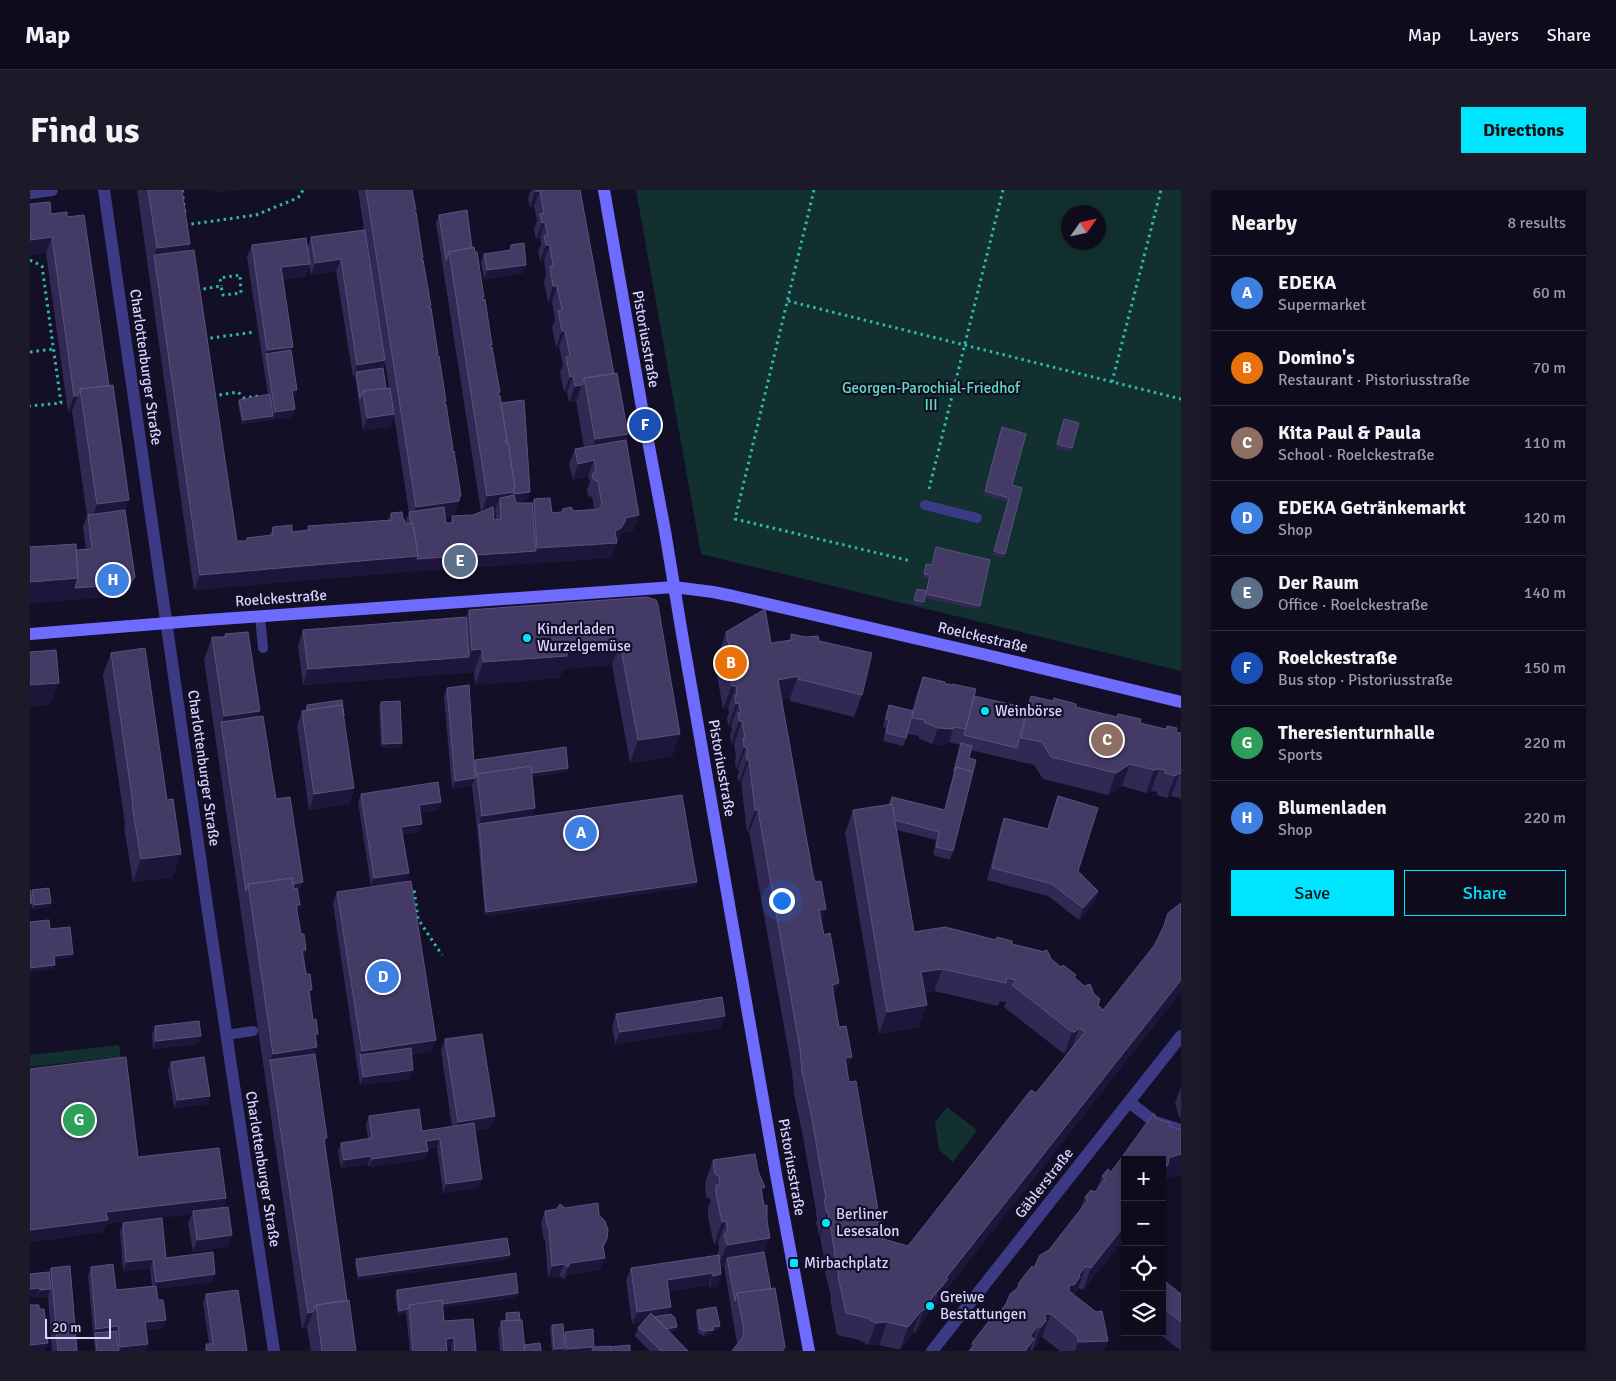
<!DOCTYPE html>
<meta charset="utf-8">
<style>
body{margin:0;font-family:Signika,sans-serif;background:#1c1929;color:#f1f3f6}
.controls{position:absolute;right:15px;bottom:15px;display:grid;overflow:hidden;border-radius:0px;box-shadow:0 2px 8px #0003}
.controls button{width:45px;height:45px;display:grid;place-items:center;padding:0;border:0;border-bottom:1px solid #2e2b3b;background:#0e0b1c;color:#f1f3f6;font:25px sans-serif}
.compass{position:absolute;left:1031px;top:15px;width:45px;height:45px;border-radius:50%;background:#0e0b1c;box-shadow:0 2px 8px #0003;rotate:56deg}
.scale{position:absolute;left:15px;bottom:12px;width:66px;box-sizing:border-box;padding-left:5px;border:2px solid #d9d4ff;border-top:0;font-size:14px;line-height:18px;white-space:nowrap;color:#d9d4ff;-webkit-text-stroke:4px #130f26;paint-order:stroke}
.you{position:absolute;left:751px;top:710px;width:18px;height:18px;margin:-12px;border:4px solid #fff;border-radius:50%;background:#1a73e8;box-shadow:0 0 0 8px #1a73e833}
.badge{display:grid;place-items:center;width:32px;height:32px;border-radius:50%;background:#00e5ff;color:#fff;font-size:16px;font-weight:700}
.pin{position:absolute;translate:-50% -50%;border:2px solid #fff;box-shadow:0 1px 5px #0006}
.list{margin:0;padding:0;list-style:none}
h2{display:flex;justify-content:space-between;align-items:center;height:65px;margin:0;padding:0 20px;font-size:21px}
h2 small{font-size:16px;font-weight:400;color:#9b9ba3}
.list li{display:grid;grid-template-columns:32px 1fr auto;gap:15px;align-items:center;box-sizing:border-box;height:75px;padding:0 20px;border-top:1px solid #2e2b3b}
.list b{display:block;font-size:19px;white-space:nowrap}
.list p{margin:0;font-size:16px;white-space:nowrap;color:#9b9ba3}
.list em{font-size:16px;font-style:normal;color:#9b9ba3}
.actions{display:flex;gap:10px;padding:15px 20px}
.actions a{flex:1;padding:11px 0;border:1px solid #00e5ff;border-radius:0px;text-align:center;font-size:18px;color:#00e5ff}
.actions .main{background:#00e5ff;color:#111}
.icon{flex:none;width:28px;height:28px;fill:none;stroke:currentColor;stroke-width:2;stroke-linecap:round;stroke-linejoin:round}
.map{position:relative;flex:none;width:1151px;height:1161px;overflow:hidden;border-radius:0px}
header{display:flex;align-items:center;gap:30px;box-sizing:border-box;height:70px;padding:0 25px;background:#0e0b1c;border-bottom:1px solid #2e2b3b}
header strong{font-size:24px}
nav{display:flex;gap:28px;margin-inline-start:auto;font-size:18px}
.intro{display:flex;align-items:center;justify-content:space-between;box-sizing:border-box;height:120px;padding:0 30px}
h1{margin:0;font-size:35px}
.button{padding:12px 22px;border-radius:0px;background:#00e5ff;color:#111;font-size:18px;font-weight:700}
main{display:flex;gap:30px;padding:0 30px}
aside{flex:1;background:#0e0b1c;border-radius:0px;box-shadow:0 2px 8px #0003}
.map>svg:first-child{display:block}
.green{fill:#12302f;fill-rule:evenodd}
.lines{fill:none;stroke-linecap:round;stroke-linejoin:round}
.path{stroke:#2fb8b0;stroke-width:3;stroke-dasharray:2.5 4;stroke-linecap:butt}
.lane{stroke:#3d3a85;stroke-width:10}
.street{stroke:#3d3a85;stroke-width:12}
.secondary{stroke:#6f6bff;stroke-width:12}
.wall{fill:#312854;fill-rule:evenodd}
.shaded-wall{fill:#1d163a}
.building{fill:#433a66;stroke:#5a527e}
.poi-dot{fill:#00e5ff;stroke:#130f26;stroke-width:2}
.labels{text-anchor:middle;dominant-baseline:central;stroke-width:4.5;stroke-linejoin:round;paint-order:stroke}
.street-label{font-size:15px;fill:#d9d4ff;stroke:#130f26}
.park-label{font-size:15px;fill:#5fe0c0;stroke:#130f26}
.poi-label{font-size:15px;fill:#d9d4ff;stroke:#130f26;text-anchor:start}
</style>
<header>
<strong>Map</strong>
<nav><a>Map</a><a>Layers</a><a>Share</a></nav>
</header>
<div class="intro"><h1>Find us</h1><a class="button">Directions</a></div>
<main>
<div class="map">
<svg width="1151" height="1161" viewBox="0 0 1151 1161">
<rect width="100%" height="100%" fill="#130f26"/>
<path class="green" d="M606 0H1151V481L671 364ZM1038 22H1068V52H1038Z
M89 855 91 867 0 877V865Z
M917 917 947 940 923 972 909 960 905 932Z"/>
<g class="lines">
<path class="path" d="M152 0 155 24
M784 0 705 329 881 371
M155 35 226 25 265 9 270 6 273 0
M0 70 12 76 31 213 0 216
M167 100 191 96 193 105 211 103 210 85 190 88 191 96
M758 111 1151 209
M174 149 225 142
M0 162 23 159
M1082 192 1131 0
M183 206 208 202 214 208 229 206
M899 299 973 0
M379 699H384L388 729 412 765"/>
<path class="lane" d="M895 315 947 328
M230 426 233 458
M196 845 223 841"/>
<path class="street" d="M74 0 179 729 244 1161
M0 3 22 0
M1099 912 1125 932 1151 940
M902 1161 1151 846"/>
<path class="secondary" d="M574 0 615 235 635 341 652 444 747 990 779 1161
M0 444 163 431 644 397 683 402 703 406 957 465 1151 512"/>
</g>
<path class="wall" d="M107 0H152L157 61 207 351H216L217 348 240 345 243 337 262 342 277 340 278 336 358 330 361 323 373 329 375 333 379 323 364 226 360 237 333 240 325 186 323 187 306 81 281 85 279 75 276 86 253 89 261 160 267 200 264 208 262 227 212 234 208 214 209 210 238 205 217 67 222 55 278 57 281 47 334 40 328 0H382L385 23 401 116 400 118 407 166 416 211 415 214 431 306 423 326 443 325 451 322 406 33 409 25 442 58 454 107 453 110 470 202 469 205 497 310 485 312 486 313H502L504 309 522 323 564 319 562 307 558 306 557 299 560 292 558 286 543 290 539 274 545 259 554 257 546 211 539 212 537 202H534L530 182 533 175 529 156 526 157 522 137 525 130 522 112H518L514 92 516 85 514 70 510 71 508 62 511 54 510 48 506 49 504 39 507 31 504 16 500 17 498 8 501 0H550L584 184 598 244 596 250 603 341 591 343 587 352 581 368 383 381 164 400ZM355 172 359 198H356L353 178ZM464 320H465L466 330H464ZM422 327 420 333H416L415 328Z
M0 14 21 24 37 27 95 320 101 399 96 406 0 413 46 360 56 359 53 337 57 326 42 221 38 222 16 63 0 65Z
M481 55 496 75 493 83 454 89 451 72 454 64 479 61Z
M1034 229 1042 258 1041 262 1026 258Z
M972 237 982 295 975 364 974 368 963 365 977 312 953 305Z
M906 357 950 416 948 420 895 408 892 416 882 414 887 399 896 401 898 389 893 388 894 383 896 374 902 375Z
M617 407 650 544 642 566 600 573 582 475 533 479 529 488 445 495 444 482 273 495 268 456 273 440 436 427 439 420Z
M696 442 741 453 759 450 761 444 789 451 832 505 824 527 760 511V508L752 510 819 892 853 1049 878 1056 1006 903 1037 864H1034L974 817 976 812 970 811 968 816 904 801 895 803 889 837 849 844 815 643 823 620 859 615 862 607 914 620 931 553 930 555 918 552V555L902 554 888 548 889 546 878 544 873 556 853 551 856 538 853 537 856 523 859 515 882 520 887 503 893 487 922 496 944 506 996 519 1001 506 1151 543V610L1150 608 1141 606 1137 608 1127 605V602L1121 601 1116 603 1092 596 1078 605 1013 589 1004 575 941 560 923 661 920 670 903 665 906 650 867 640 884 742 982 754 1011 762 1045 788 1068 815 1073 820 1124 756 1132 740 1138 723 1151 713 911 1107 909 1112 900 1123 899 1122 885 1143 883 1142 870 1160 849 1155H838L829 1150 807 1145 800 1108 801 1106 795 1083 796 1080 790 1046H789L786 1032 787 1030 785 1015 773 947 764 904 762 881 719 642H717L711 592H709L707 587 709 582 708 579H706L705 571 706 567 704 554H701L700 545 702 541 701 536H698L697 528 699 523 698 518 693 519 687 485 690 476 688 465Z
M195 444 230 521 227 527 268 704 270 715 267 722 271 744 276 760 274 767 286 850 285 864 295 955 317 1111 326 1161H281L277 1138 272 1139 174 470 182 447H194Z
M81 463 143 687 103 692 94 637 95 634 73 485Z
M417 498 444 571 538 578 537 582 502 587V627L666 696 455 726 447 638 442 596 422 599 414 506Z
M351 512 371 558H351L349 516Z
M277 515 313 526 324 598 319 614 279 620 267 536 272 521 276 520Z
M331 604 411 612 408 620 390 623 392 634 389 642 373 644 376 691 341 696 328 612Z
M1028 606 1048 681 1068 701 1064 713 1049 730 1018 706 957 690 970 640 974 628 1017 639Z
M2 700 19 717 2 719V714L1 717V703Z
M307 702 401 862 381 865 380 889 330 895 303 714Z
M586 824 691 838 585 854 582 836Z
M125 836 171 846 168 854 123 859 122 845Z
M415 849 465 926 460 938 445 941 449 998 413 1003 407 957 397 959 398 961 395 969 339 977 338 974 311 978 308 961 311 953 338 949 336 934 339 926 392 941 422 937 411 861Z
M141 872 180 906 177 914 144 918 138 880Z
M1151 897V927H1149L1145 913Z
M1125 928 1139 936 1151 985 1132 990V970H1095V1054L1093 1056 1090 1054 1053 1100 1048 1098 1044 1105 1074 1161H1030L1012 1147H1010L1008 1153 1002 1161 1001 1160 1000 1161H939L942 1153 961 1133 976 1115 986 1099 988 1094 1004 1078 1050 1020 1055 1007 1065 1002 1067 999 1072 986 1081 982Z
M108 967 196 1008 193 1018 202 1045 198 1057 163 1062 158 1033 162 1024 76 1034 73 1042 0 1052Z
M683 970 728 981 735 997 732 1004 734 1062 741 1098 755 1157 754 1161H702L707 1154 694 1076 690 1077 691 1084 687 1096 679 1098V1095L639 1101 638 1124 647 1137 645 1141 640 1142 658 1161H620L605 1146 608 1138 613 1132 602 1134 596 1090 601 1078 687 1066 689 1059 688 1053 684 1055 678 1027V1018L681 1010 680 1009 676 1007 675 993Z
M535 1018 569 1025 577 1049 573 1059 570 1080 537 1085 534 1089 529 1086 518 1088 515 1050 513 1047 511 1033 515 1021Z
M93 1033 136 1068 185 1084 182 1092 126 1099 128 1110 133 1138 116 1140V1161H65L58 1085 61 1077 86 1100 122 1096 120 1078 93 1081 90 1041Z
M480 1065 478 1069 328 1090 325 1074 326 1069Z
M21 1078 47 1161H22L18 1106 7 1108V1106L0 1107 19 1082Z
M1132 1089 1151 1104V1161L1127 1142H1132Z
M367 1100 486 1107 413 1118 414 1131 446 1161H421V1157H417V1161H380L376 1123 368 1125 365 1104Z
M1095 1102V1117L1091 1113Z
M176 1104 217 1161H174L176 1154H179L173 1112Z
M667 1120 690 1136 688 1140 683 1141 682 1144 674 1146 668 1143 666 1124Z
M476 1123 490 1130 494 1155 511 1161H470L468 1140 471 1131H475V1127Z
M522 1135 534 1145 535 1142 564 1157H580L600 1161H522L520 1139Z"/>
<path class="shaded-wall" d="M186 0H207L185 3Z
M505 1H510L504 16 500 17Z
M515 32 510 48 506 49 512 33Z
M22 47 16 63 0 65V50Z
M160 54 152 76 124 65 127 58Z
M516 55H520L514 70 510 71Z
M311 69 306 81 281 85 285 73Z
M280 74 276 86 247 89 251 77Z
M496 75 493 83 454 89 457 80Z
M523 96H527L522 112H518Z
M532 141H535L529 156 526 157Z
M263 157 258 169 236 164 237 160Z
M355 170 351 182H326L325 186 323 187 327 175Z
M543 186 537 202H534L540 187Z
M552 195 546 211 539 212 545 196Z
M262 200H267L264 208H259Z
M44 206H48L42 221 38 222Z
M265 219 262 227 242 230 245 222Z
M364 224 360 237 333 240 337 228Z
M243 226 242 230 212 234 213 230Z
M598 244 590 266 564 270 558 286 543 290 548 274 557 272 565 249Z
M483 298 500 302 497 310 480 312 470 308 465 320 452 322 457 306Z
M431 306 423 327 381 333 386 317Z
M99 310 91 332 59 336 67 314Z
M609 325 603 341 591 343 586 353H587L581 368 383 381 164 400 170 385 388 366 506 361 507 358 585 341 595 328Z
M105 387 101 399 96 406 0 413V392L48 388Z
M590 453 582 475 533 479 529 488 445 495 453 472 537 456Z
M452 459 444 482 273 495 278 479 439 467 442 460Z
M768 486 760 508 740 512 748 490Z
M29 493 20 515 0 517V495Z
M702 496H706L698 518 693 519Z
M709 513 701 536H698L706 514Z
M230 521 221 543 191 533 194 526Z
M709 531H712L704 554H701Z
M908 538 923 539 918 555 902 554Z
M650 544 642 566 600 573 608 550Z
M372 553 371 558H351L353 554Z
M714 557H716L708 579H706Z
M717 570H719L711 592H709Z
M1100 574 1092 596 1078 605 1086 583Z
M538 578 537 582 448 595V591Z
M1129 579 1121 601 1116 603 1124 580Z
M1150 583 1141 606 1137 608 1145 586Z
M445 588 442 596 422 599 425 591Z
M324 598 319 614 279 620 284 604Z
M411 612 408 620 386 623 389 615Z
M505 618 501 630 449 634 452 626Z
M725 620H728L719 642H717Z
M392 634 389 642 368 645 371 637Z
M151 664 143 687 103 692 111 669Z
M379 683 376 691 341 696 344 688Z
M273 692 267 708 219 700Z
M667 692 666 696 455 726 456 722Z
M1068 701 1064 713 1049 730 1053 718Z
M21 713 19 717 2 719 4 715Z
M266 715H270L262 737Z
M796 719 788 742 789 720Z
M272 760H276L268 782Z
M43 764 41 768 23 770 24 766Z
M25 775 24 779 0 782V778Z
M912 779 904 801 883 805 891 782Z
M1151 790V802L911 1107 909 1112 900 1123 909 1100 916 1088Z
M809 793 800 816 802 795Z
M897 815 889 837 849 844 857 822Z
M695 826 691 838 585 854 590 842Z
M1049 838 1041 860 1037 864H1034L1042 842Z
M285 844H288L283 858 287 857 279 880 240 870 243 864Z
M171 846 168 854 123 859 126 851Z
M406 850 401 862 331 872 330 865 332 861Z
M822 867 814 889 815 868Z
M383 880 380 889 330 895 333 887Z
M180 906 177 914 144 918 147 910Z
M465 926 460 938 423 944 428 932Z
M294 948H297L291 964Z
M410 949 407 957 393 959 396 951Z
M398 961 395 969 339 977 342 969Z
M1151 964V985L1132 990V978L1138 968Z
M341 966 338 974 311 978 314 970Z
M452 989 449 998 413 1003 416 994Z
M735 997 727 1020 731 998Z
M196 1008 192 1020 163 1021 162 1024 76 1034 73 1042 0 1052V1040L76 1022Z
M797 1023H798L790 1046H789Z
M696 1031 688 1053 684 1055 692 1032Z
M1095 1035V1040L1090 1054 1053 1100 1061 1078Z
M202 1045 198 1057 163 1062 167 1050Z
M740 1048 731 1070 697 1068 694 1076 688 1077 697 1055Z
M480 1065 478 1069 328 1090 329 1086Z
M575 1068 570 1080 537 1085 534 1089 538 1077 541 1073Z
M123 1069 120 1078 93 1081 96 1072Z
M534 1074 529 1086 518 1088 522 1076Z
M1056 1076 1048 1098 1045 1102 1042 1109 1036 1117 1039 1095Z
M683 1083 679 1095 633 1102 637 1090Z
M185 1084 182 1092 123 1100 126 1092Z
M691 1084 687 1096 679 1098 683 1086Z
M10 1098 7 1106 0 1107V1099Z
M21 1099 18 1107 7 1108 10 1100Z
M908 1100 899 1122 885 1143 893 1121Z
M488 1103 486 1107 380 1123V1119Z
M641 1117 636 1129 602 1134 607 1122Z
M378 1119 376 1123 368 1125 369 1121Z
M892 1120 883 1142 870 1160 878 1137Z
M283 1122 277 1137 272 1139 278 1123Z
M1015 1124H1021L1012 1147H1010L1008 1153 1002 1161Z
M136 1130 133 1138 112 1141 115 1132Z
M857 1132 849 1155H838L846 1133Z
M88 1136 85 1145 65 1143 63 1148 66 1139Z
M690 1136 688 1140 683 1141 682 1144 674 1146 676 1141 683 1137Z
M1008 1136 1000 1161H995L1000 1146Z
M647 1137 645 1141 630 1144 632 1140Z
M424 1148 421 1157H413L416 1149Z
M1078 1151 1074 1161H1045L1048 1152Z
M18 1153 15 1161H0V1155Z
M118 1154 116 1161H89L90 1157Z
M562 1157 561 1161H536L537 1159Z
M535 1158 534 1161H523L524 1159Z"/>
<path class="building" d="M118 0H152L160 54 127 58Z
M336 0H382L386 20H384V23L386 22 393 68 391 69 392 71 393 70 401 116H399V118H401L408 164H406L407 166H409L416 211 414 212V214H416L423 259H421L422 261H424L431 306 429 307V311L386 317Z
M505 0H550L584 184 554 188 552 195 545 196 543 186 540 187 536 167 540 166 535 141H532L528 121 532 120 527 96H523L520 76H523L520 55H516L514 46 518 45 515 32 512 33 510 24 514 23 510 1H505Z
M20 12 21 24 37 22V27L54 25 79 196 50 199 48 206H44L22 47 0 50V14Z
M437 20 442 58 419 62 416 70 409 25Z
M335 40 355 170 327 175 311 69 285 73 281 47Z
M276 48 280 74 251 77 263 157 237 160 222 55Z
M494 53 496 75 457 80 454 64 481 60V55Z
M444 57 445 62H447L454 107H452L453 110 455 109 462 155H460V158L462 157 470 202 467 203 470 206 477 250H475V252H478L485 298H483V302L457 306 419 62Z
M164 60 207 351H217V348L242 345 243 337 262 335V342L279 340 278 336 362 330 361 323 372 322 373 329H374L375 334 383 333 388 366 170 385 124 65Z
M261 160 267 200H262L265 219 245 222 236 164Z
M353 178 356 198 333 201 330 209 326 182Z
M587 183 598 244 565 249 554 188Z
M83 195 99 310 67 314 50 199Z
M360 198 364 224 337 228 333 201Z
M240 204 243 226 213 230 209 210Z
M494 210 500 302 483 304 485 298 478 252H476L477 250 471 213Z
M1034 229 1049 233 1042 258 1027 254Z
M972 237 996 244 982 295 992 298 975 364 964 361 979 308 955 301Z
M596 250 609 325 595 328V332L591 338 585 341 587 353 507 358 504 309 520 308 522 323 532 322 533 319 541 317 544 321 569 319 572 315 568 291 564 290 562 284 566 281 564 270 548 274 545 259Z
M484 305 486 313H502L506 361 387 369 388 366 383 333H381L379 322 414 317 416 333H423L422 326 443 325 463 317 464 330 471 329 470 308Z
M95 320 105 387 100 394 45 398 48 388 46 360 62 359 58 325Z
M46 354 48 388 0 392V357Z
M906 357 960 370 950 416 896 404 900 385 894 384 896 374 902 375Z
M887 399 896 401 894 412 884 410Z
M617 407 626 410 628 415 650 544 608 550 590 453 537 456V466L453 472 452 459 442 460 439 420Z
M735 419 741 453 762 450 761 444 776 447 788 446 789 451 842 463 832 505 768 489V486L748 490 783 685 785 692 791 691 796 719 789 720 794 745 800 743 809 793 802 795 809 837 816 836 822 867 815 868 819 892 826 891 853 1049 878 1056 1001 900 1006 903 1055 842 1049 838 1045 842H1042L982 795 986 790 977 788 976 793 912 779 891 782 897 815 857 822 823 620 862 614 884 742 915 737 966 750 967 747 982 751V754L1011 761V762L1017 760 1021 769 1031 777 1033 775 1046 785 1044 787 1054 796 1060 794 1064 804 1070 809 1068 815 1073 820 1124 756 1134 736 1138 723 1151 713V790L916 1088 918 1089 909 1100H908L893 1121 892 1120 878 1137 857 1132 846 1133 837 1128 816 1123 808 1086H809L804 1060H805L804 1058 798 1023H797L794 1010 796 1009 781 924 772 881 770 859 728 620H725L719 570H717L716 564 718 563 716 557H714L713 548H715L712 531H709L708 523H711L709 513 706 514 705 505H707L706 496H702L695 462 700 461 696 442Z
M436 427 439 467 278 479 273 440Z
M218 442 230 521 194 526 182 447H196L195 444Z
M115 458 137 610 143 609 151 664 111 669 102 615 103 614 81 463Z
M26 460 29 493 0 495V462Z
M893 487 915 492V494H920L922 496V494L946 499 936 539 924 537 923 539 908 538 894 532 895 530 882 528Z
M439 495 445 588 425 591 417 498Z
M944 506 997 518 987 558 934 545Z
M1001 506 1023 511 1024 508 1046 514V517L1087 527 1088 524 1111 529 1110 533 1131 538 1136 539 1137 536 1147 538 1146 542 1151 543V584L1150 583 1145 586 1135 583 1136 580 1129 579 1124 580 1100 574 1086 583 1021 567 1012 552 991 548Z
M312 510 314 526 312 515 277 520V515Z
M370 511 372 553 353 554 351 512Z
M312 515 324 598 284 604 272 521Z
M859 515 883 521 876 548 856 543 859 530 856 529Z
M233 526 246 609 260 607 273 692 263 694 262 688 218 694 216 701 191 532Z
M931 553 942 556 939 568 946 570 943 582 926 577 924 581Z
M536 557 538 578 502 583 501 576 447 584 446 587 445 570Z
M501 576 505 618 452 626 447 584Z
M926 577 943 582 923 661 906 657 909 642 865 630 862 614H860L862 607 915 620Z
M408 592 411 612 389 615 392 634 371 637 379 683 344 688 331 604Z
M652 605 667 692 456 722 449 634Z
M1028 606 1068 618 1048 681 1068 701 1053 718 1022 694 962 678 974 628 1018 639Z
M262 688 264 699 267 698 270 715H266L271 744H274L276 760H272L276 784H280L282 800H279L283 830 286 829 288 844H285L287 857 243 864 218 694Z
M381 691 406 850 332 861 307 702Z
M19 698 21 713 4 715 2 700Z
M0 700 2 713H0Z
M19 730 20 739 40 737 43 764 24 766 25 775 0 778V732Z
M692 807 695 826 590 842 586 824Z
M169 831 171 846 126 851 125 836Z
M452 844 465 926 428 932 415 849Z
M381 858 383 880 333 887 330 865Z
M285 864 297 948H294L317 1111 286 1115 283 1122 278 1123 240 870Z
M96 867 108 967 189 958 196 1008 76 1022 78 1030 0 1040V879Z
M174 867 180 906 147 910 141 872Z
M389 919 392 941 444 933 452 989 416 994 410 949 396 951 398 961 342 969 341 966 314 970 311 953 342 948 339 926Z
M1124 923 1125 928 1140 933 1139 936 1151 940V964L1138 968 1139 971 1137 976 1132 978V970H1095V1035L1061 1078 1056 1076 1049 1085 1050 1087 1044 1095H1039V1101L1066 1122 1072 1121 1078 1151 1048 1152 1047 1146 1021 1124H1015L1016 1131 1010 1138 1008 1136 1000 1146 1004 1149 995 1161H939L945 1155 942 1153 959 1131 961 1133 976 1114 980 1104 990 1096 988 1094 1002 1076 1004 1078 1010 1065 1019 1060 1058 1010 1055 1007 1061 1000 1065 1002 1075 989 1072 986 1078 979 1081 982Z
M725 964 728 981 735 997 731 998 734 1016 737 1015V1031L740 1048 697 1055 694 1044 698 1040 696 1031 692 1032 686 1004V995H690L689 986 685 984 683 970Z
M568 1013 569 1025 575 1031 578 1040 577 1049 573 1056 575 1068 541 1073 538 1077 534 1074 522 1076 519 1038 517 1035 515 1021 527 1019 530 1014 535 1018Z
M198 1017 202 1045 167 1050 163 1021Z
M132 1028 136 1068 183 1062 185 1084 126 1092 123 1069 96 1072 93 1033Z
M477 1048 480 1065 329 1086 326 1069Z
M734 1062 741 1099 707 1103 705 1111 697 1068Z
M689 1065 691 1084 683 1086V1083L637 1090 641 1117 607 1122 601 1078Z
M83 1074 86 1100 126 1096 128 1110H133L136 1130 115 1132 118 1154 90 1157 88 1136 66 1139 61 1077Z
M40 1076 47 1161H28L21 1078Z
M19 1082 21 1099 10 1100V1098L0 1099V1084Z
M486 1083 488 1103 413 1114 412 1110 379 1115 378 1119 369 1121 367 1100Z
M1132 1089 1151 1104V1132L1132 1117Z
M745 1098 755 1157 752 1161H702L713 1147 714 1141 707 1103Z
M208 1100 217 1161H177L176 1154H183L176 1104Z
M319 1110 326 1161H292L286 1115Z
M412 1110 414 1131 443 1129 446 1161H425L424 1148 416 1149 417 1161H383L379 1115Z
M0 1115H9V1119H14L18 1153 0 1155Z
M686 1117 690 1136 683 1137 684 1140 676 1141 670 1139 667 1120Z
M489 1122 490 1130 477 1131 476 1123Z
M621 1123 658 1161H631L608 1138Z
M641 1124 645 1128 647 1137 636 1139 624 1127Z
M492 1130 495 1161H474L471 1131Z
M533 1134 535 1158 524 1159 522 1135Z
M563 1139 564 1157 580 1156 581 1161H563L562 1157 537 1159 535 1142Z
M86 1141 89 1161H67L65 1143Z
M510 1153 511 1161H495L494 1155Z
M600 1155V1161H581L580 1157Z"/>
<g class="poi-dot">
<circle cx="497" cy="448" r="5"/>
<circle cx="955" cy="521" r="5"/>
<circle cx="796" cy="1033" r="5"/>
<rect x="759" y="1068" width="10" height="10" rx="2.5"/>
<circle cx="900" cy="1116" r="5"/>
</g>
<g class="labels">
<g class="street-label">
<text transform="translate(616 149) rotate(80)">Pistoriusstraße</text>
<text transform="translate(116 177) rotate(82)">Charlottenburger Straße</text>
<text transform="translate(251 408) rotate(-4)">Roelckestraße</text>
<text transform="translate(953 447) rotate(13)">Roelckestraße</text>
<text transform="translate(174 578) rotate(82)">Charlottenburger Straße</text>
<text transform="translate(692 578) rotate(80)">Pistoriusstraße</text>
<text transform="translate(762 977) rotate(80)">Pistoriusstraße</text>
<text transform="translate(233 979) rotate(81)">Charlottenburger Straße</text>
<text transform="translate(1014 993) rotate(-52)">Gäblerstraße</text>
</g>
<g class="park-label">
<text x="901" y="198">Georgen-Parochial-Friedhof<tspan x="901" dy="17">III</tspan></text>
</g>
<g class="poi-label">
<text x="507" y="439">Kinderladen<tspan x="507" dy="17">Wurzelgemüse</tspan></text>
<text x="965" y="521">Weinbörse</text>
<text x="806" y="1024">Berliner<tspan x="806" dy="17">Lesesalon</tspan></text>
<text x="774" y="1073">Mirbachplatz</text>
<text x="910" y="1107">Greiwe<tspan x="910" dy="17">Bestattungen</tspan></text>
</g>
</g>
</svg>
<div class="controls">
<button>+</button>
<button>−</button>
<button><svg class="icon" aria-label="locate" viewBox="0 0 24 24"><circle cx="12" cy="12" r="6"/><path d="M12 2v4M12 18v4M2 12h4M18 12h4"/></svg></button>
<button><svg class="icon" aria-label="layers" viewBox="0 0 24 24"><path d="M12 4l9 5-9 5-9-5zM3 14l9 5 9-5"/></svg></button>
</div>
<svg class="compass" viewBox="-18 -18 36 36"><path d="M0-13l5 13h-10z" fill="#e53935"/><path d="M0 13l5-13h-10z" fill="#9b9ba3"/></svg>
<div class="scale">20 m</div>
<div class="you"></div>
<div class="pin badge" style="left:551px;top:643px;background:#3f7fe0">A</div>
<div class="pin badge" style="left:701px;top:473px;background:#e8710a">B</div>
<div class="pin badge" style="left:1077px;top:550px;background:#8d6e63">C</div>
<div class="pin badge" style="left:353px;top:787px;background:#3f7fe0">D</div>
<div class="pin badge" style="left:430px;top:371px;background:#5c6f8a">E</div>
<div class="pin badge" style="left:615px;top:235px;background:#1a4fb4">F</div>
<div class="pin badge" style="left:49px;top:930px;background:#2e9e5b">G</div>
<div class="pin badge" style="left:83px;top:390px;background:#3f7fe0">H</div>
</div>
<aside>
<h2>Nearby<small>8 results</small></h2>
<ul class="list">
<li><span class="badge" style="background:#3f7fe0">A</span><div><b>EDEKA</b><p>Supermarket</p></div><em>60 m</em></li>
<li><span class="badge" style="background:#e8710a">B</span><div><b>Domino's</b><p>Restaurant · Pistoriusstraße</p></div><em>70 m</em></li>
<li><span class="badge" style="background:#8d6e63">C</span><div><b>Kita Paul &amp; Paula</b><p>School · Roelckestraße</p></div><em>110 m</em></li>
<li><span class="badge" style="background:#3f7fe0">D</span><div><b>EDEKA Getränkemarkt</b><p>Shop</p></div><em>120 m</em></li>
<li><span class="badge" style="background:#5c6f8a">E</span><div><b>Der Raum</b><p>Office · Roelckestraße</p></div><em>140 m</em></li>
<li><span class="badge" style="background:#1a4fb4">F</span><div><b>Roelckestraße</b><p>Bus stop · Pistoriusstraße</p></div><em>150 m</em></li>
<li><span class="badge" style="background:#2e9e5b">G</span><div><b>Theresienturnhalle</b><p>Sports</p></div><em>220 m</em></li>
<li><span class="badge" style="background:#3f7fe0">H</span><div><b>Blumenladen</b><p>Shop</p></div><em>220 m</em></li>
</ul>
<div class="actions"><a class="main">Save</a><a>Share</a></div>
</aside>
</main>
